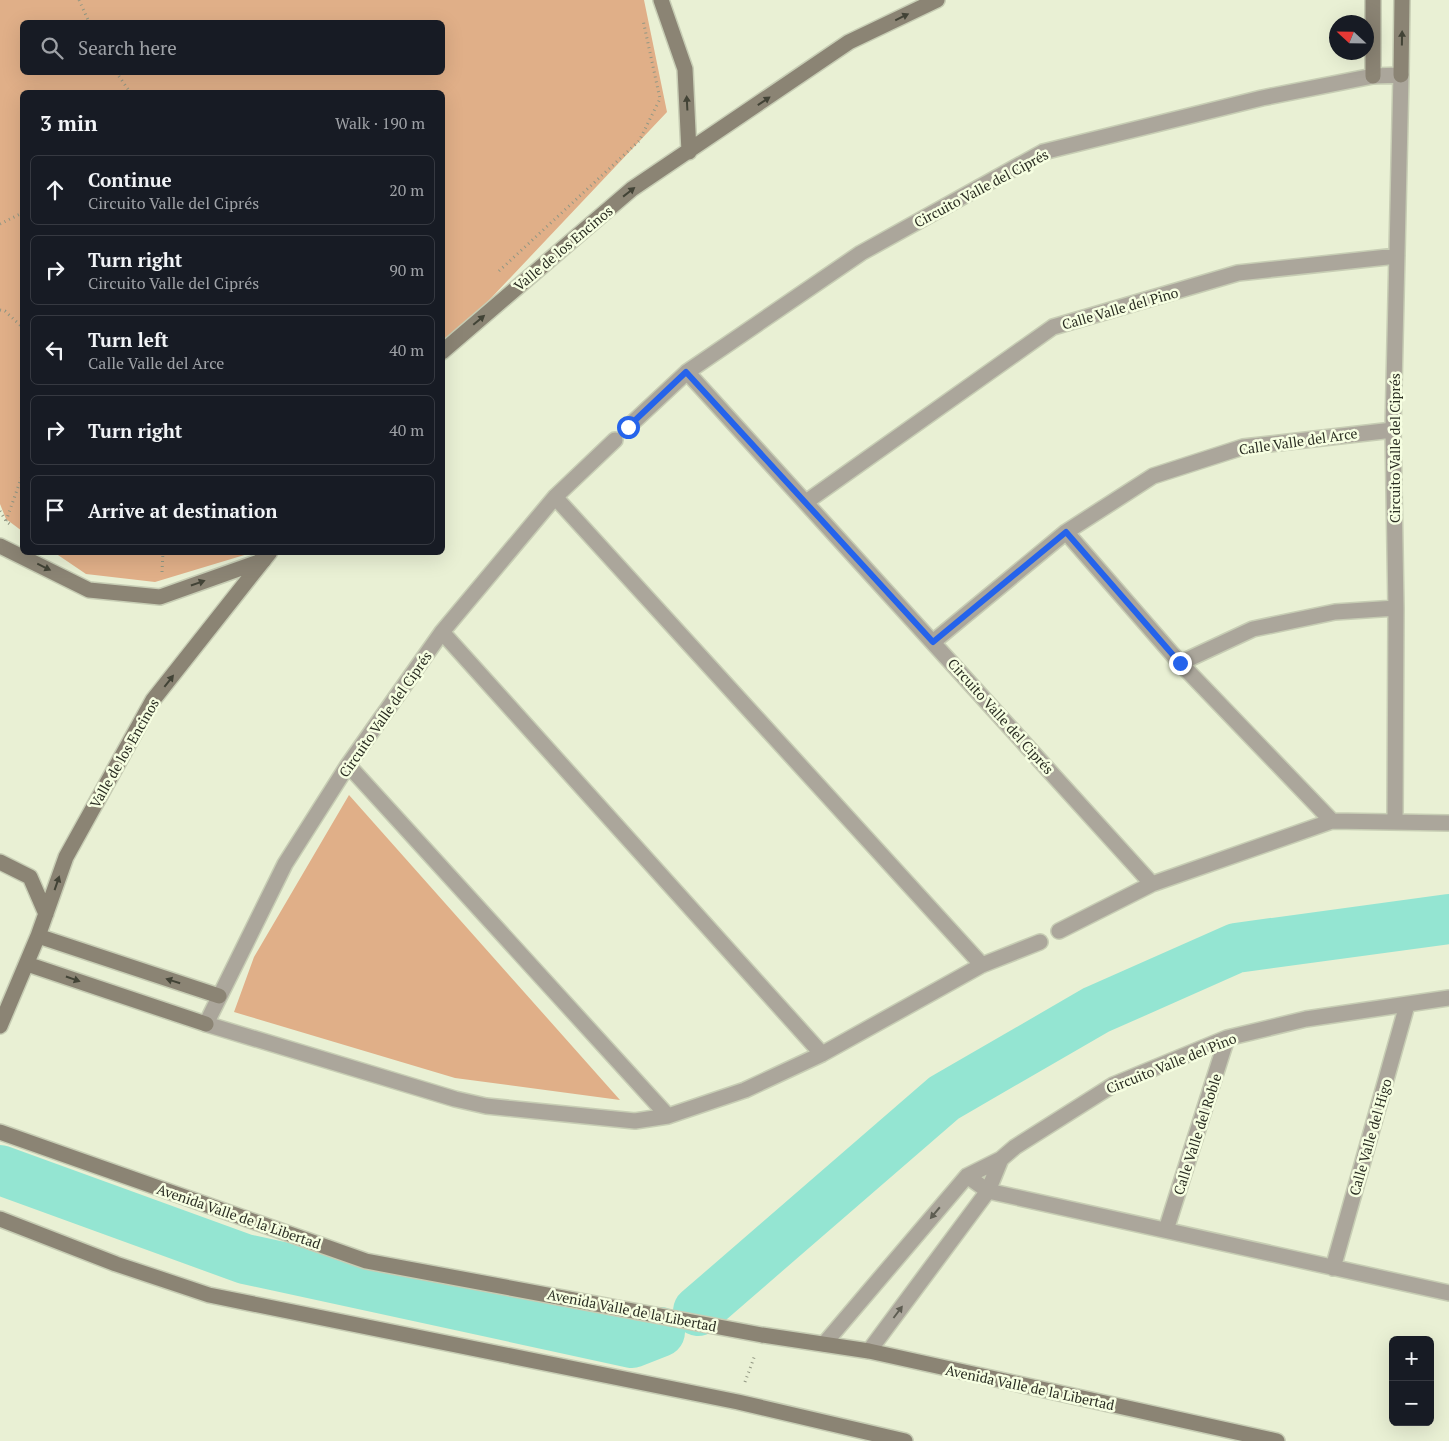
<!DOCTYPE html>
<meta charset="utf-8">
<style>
body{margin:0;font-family:"PT Serif",serif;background:#242831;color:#f1f3f6}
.controls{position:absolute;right:15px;bottom:15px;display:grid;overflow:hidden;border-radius:8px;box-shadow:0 5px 20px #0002}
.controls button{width:45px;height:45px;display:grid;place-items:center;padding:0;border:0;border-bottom:1px solid #363941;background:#171b24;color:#f1f3f6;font:25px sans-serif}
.compass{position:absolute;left:1329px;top:15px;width:45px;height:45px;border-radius:50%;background:#171b24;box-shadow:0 5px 20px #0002;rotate:292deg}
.stop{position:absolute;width:15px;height:15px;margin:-11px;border:4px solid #2563eb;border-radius:50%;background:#fff}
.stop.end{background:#2563eb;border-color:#fff;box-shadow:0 1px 5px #0008}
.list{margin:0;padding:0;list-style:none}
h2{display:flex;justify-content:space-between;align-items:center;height:65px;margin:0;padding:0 20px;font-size:21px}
h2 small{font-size:16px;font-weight:400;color:#9ea1a6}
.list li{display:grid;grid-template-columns:32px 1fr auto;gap:15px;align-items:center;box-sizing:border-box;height:70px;margin:0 10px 10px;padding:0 10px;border:1px solid #363941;border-radius:8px}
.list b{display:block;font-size:19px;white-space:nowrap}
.list p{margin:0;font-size:16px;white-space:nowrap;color:#9ea1a6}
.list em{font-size:16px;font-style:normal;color:#9ea1a6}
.icon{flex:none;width:28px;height:28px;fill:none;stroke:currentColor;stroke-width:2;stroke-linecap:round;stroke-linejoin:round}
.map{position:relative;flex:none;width:1449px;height:1441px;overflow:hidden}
.search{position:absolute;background:#171b24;box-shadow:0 5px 20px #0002;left:20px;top:20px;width:425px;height:55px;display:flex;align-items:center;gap:12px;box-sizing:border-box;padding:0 18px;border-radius:8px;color:#9ea1a6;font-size:19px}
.panel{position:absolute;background:#171b24;box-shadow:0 5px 20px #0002;left:20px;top:90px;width:425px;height:465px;border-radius:8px}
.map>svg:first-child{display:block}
.green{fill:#e0af88;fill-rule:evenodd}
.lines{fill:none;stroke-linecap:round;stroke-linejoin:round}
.river{stroke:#94e5d2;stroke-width:50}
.street-casing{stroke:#c7cdb4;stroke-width:18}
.secondary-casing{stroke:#c7cdb4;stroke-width:18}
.path{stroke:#929783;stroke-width:3;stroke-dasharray:1 4;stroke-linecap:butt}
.street{stroke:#aba69b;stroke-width:15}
.secondary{stroke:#8b8474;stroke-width:15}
.oneway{fill:#424336}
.oneway2{fill:#5e5d52}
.route{stroke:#2563eb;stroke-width:6}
.labels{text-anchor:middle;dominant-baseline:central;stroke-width:5;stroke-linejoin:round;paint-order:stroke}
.street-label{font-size:14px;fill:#2a2d22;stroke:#f6fee1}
</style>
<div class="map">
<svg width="1449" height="1441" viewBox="0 0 1449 1441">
<rect width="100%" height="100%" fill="#e9f0d4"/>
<path class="green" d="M0 0H644L667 112 443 349 442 92H22V531L6 519 0 504ZM22 22H442V72H22Z
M55 553H251L155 582 86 574Z
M349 795 620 1100 455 1078 234 1012 254 957Z"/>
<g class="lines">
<path class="river" d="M0 1170 245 1259 632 1343 660 1332
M698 1311 944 1098 1096 1010 1236 948 1449 919"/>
<g class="street-casing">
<path id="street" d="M687 372 1152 884
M628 427 687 372 861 253 1043 152 1262 98 1373 76 1401 75 1393 430 1396 608 1395 821
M615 440 555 497 442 632 348 765 285 864 206 1024 455 1099 486 1106 635 1121 668 1116 745 1090 822 1054 982 965 1040 942
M555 497 982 965
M806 502 1053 327 1238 273 1397 256
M1066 532 1180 663 1332 821
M442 632 822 1054
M933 642 1066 532 1153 476 1243 447 1393 430
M1180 663 1253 629 1335 612 1396 608
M348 765 668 1116
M1059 931 1152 884 1332 821 1449 823
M967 1176 988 1191 1449 1293
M1166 1230 1227 1038
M1333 1268 1407 1005
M824 1344 967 1176 1001 1159 1015 1147 1113 1085 1227 1038 1306 1019 1449 998
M869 1351 988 1191 1001 1159"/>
</g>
<g class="secondary-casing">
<path id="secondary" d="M661 0 685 69 689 152
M1401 75 1402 0
M1373 76V0
M442 352 632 189 849 42 937 0
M0 546 89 590 160 597 264 560
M0 862 30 877 46 914
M38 936 219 996
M27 964 206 1024
M0 1026 38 936 66 857 153 700 270 552
M0 1132 366 1261 762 1335 869 1351 1277 1441
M0 1219 116 1264 209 1295 738 1402 905 1441"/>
</g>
<path class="path" d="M79 0 89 22
M116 72 130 92
M0 224 22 213
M499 271 639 141 660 99 643 20
M0 310 5 311 22 327
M0 511 6 521 12 526
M6 521 22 476
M162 572 163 552
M745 1382 755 1355"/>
<use href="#street" class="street"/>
<use href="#secondary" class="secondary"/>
</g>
<defs><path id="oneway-solid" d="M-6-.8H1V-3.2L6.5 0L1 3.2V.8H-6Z" transform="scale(1.25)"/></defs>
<g class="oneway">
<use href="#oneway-solid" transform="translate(902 17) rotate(-26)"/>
<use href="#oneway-solid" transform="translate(1402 38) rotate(-89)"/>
<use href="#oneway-solid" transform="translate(764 101) rotate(-34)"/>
<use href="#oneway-solid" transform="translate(687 103) rotate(-93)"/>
<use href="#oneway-solid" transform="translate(629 192) rotate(-38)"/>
<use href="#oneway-solid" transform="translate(479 320) rotate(-40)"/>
<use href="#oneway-solid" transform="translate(44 567) rotate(26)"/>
<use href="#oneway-solid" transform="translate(198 583) rotate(-19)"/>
<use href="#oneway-solid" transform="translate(169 681) rotate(-52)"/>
<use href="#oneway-solid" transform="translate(57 883) rotate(-71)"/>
<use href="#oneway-solid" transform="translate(73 979) rotate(19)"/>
<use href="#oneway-solid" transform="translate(173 981) rotate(-162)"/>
</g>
<g class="oneway2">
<use href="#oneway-solid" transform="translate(935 1213) rotate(130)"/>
<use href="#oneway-solid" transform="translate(898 1312) rotate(-53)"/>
</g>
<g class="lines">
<path class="route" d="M628 427 686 372 933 642 1066 532 1180 663"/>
</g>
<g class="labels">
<g class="street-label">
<text transform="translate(981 188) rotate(-28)">Circuito Valle del Ciprés</text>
<text transform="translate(563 248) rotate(-40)">Valle de los Encinos</text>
<text transform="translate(1120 308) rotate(-16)">Calle Valle del Pino</text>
<text transform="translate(1298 441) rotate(-8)">Calle Valle del Arce</text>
<text transform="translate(1394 448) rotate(-90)">Circuito Valle del Ciprés</text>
<text transform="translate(385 714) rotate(-55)">Circuito Valle del Ciprés</text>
<text transform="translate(1001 716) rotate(48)">Circuito Valle del Ciprés</text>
<text transform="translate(124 753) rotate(-60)">Valle de los Encinos</text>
<text transform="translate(1171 1063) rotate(-22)">Circuito Valle del Pino</text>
<text transform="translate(1197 1134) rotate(-72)">Calle Valle del Roble</text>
<text transform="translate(1370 1137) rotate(-74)">Calle Valle del Higo</text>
<text transform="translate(239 1216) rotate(19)">Avenida Valle de la Libertad</text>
<text transform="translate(632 1310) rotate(11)">Avenida Valle de la Libertad</text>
<text transform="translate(1030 1387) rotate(12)">Avenida Valle de la Libertad</text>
</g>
</g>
</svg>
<div class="controls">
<button>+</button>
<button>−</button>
</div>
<svg class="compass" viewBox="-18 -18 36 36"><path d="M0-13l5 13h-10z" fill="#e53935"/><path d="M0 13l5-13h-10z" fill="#9ea1a6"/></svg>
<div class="stop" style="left:628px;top:427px"></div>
<div class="stop end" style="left:1180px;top:663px"></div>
<div class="search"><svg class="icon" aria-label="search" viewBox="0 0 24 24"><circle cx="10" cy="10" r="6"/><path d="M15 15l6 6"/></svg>Search here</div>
<section class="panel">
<h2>3 min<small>Walk · 190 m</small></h2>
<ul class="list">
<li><svg class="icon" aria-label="ahead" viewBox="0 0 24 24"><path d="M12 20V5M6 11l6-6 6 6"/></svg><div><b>Continue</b><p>Circuito Valle del Ciprés</p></div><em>20 m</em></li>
<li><svg class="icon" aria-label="right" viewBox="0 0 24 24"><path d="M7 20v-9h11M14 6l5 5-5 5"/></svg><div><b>Turn right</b><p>Circuito Valle del Ciprés</p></div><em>90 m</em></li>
<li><svg class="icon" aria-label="left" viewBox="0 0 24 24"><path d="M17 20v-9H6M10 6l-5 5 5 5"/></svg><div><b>Turn left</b><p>Calle Valle del Arce</p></div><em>40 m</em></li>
<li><svg class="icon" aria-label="right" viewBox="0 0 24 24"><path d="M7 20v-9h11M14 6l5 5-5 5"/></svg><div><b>Turn right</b></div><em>40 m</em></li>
<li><svg class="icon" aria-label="arrive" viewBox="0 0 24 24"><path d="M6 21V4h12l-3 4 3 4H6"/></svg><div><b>Arrive at destination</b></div></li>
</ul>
</section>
</div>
